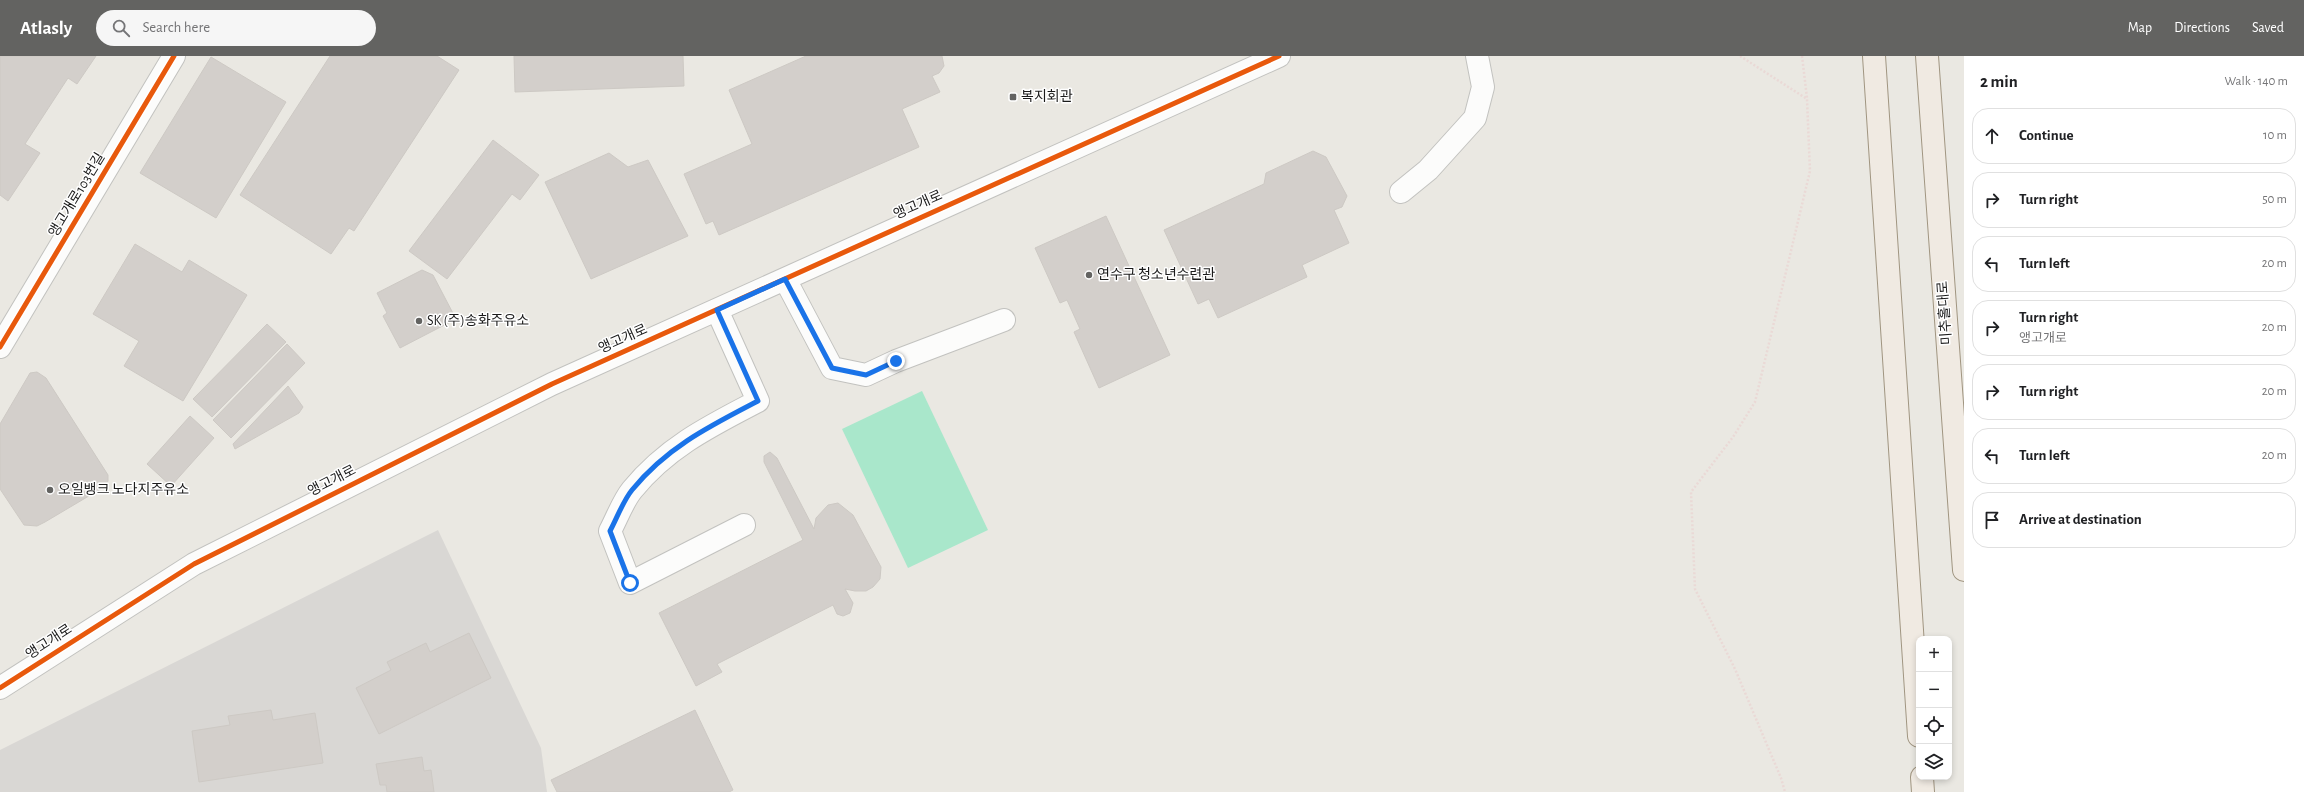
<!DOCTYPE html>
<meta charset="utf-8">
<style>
body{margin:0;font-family:"Alegreya Sans","Noto Sans KR",sans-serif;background:#f6f6f6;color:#202124}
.controls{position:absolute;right:12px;bottom:12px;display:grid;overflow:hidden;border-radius:8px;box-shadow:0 2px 6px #0003}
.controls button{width:36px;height:36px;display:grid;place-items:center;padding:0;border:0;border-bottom:1px solid #e0e0e0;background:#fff;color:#202124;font:20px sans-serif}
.stop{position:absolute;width:12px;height:12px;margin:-9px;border:3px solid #1a73e8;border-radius:50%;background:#fff}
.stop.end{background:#1a73e8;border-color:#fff;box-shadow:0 1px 4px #0008}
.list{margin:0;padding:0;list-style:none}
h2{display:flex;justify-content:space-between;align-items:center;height:52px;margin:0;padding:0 16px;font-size:17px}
h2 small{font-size:13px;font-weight:400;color:#757577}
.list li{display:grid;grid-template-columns:26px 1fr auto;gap:12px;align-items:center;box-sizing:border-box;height:56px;margin:0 8px 8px;padding:0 8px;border:1px solid #e0e0e0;border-radius:16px}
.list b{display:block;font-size:15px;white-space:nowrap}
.list p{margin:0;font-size:13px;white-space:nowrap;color:#757577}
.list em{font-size:13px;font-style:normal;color:#757577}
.icon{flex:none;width:22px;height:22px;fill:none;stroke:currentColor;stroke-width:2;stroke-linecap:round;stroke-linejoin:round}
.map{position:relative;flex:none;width:1964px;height:736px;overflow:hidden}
header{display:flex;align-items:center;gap:24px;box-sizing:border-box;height:56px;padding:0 20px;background:#636361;color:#fff}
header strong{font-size:19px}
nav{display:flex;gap:22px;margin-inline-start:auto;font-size:14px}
.search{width:280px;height:36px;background:#f6f6f6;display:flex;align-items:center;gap:10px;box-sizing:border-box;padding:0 14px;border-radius:22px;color:#757577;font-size:15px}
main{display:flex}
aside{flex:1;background:#fff}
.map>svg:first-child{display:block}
.residential{fill:#d9d7d4}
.pitch{fill:#a9e7cb}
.building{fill:#d3cfcb;stroke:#cdc9c4}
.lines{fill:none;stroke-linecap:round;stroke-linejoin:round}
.minor-casing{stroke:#c2c2bf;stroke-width:24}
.major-casing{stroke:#a09580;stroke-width:24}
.path{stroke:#ead9d6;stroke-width:2.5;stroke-dasharray:2 2;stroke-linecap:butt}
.minor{stroke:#fcfcfb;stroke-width:22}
.major{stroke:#f0eae2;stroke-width:22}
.cycleway-casing{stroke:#fff;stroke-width:8}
.cycleway{stroke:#e8590c;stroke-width:5}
.route{stroke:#1a73e8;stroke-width:5}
.poi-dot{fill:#636361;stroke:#fff;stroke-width:1.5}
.labels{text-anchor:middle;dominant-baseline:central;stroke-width:3;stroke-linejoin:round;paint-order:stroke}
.poi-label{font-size:14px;fill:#1b1b1b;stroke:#fff;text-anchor:start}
.street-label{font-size:14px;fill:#1b1b1b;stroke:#fff}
</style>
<header>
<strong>Atlasly</strong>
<div class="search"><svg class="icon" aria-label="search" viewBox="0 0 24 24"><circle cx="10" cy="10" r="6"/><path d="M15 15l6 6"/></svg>Search here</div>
<nav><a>Map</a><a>Directions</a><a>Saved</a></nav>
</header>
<main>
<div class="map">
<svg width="1964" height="736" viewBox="0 0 1964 736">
<rect width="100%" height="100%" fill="#eae8e2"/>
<path class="residential" d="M438 474 541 692 547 736H0V694Z"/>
<path class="pitch" d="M922 335 988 474 908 512 842 373Z"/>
<path class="building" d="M0 0H96L77 28 68 22 25 88 40 97 8 145 0 139Z
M330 0H437L459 14 354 175 349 172 331 198 240 139Z
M514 0H683L684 30 515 36Z
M806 0H942L944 10 939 17 932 20 940 36 902 53 919 91 719 179 713 165 706 168 684 118 752 88 729 34Z
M211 1 286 46 216 162 140 117Z
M493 84 539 119 520 144 512 138 447 223 409 195Z
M1313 95 1326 101 1347 140 1342 151 1334 154 1349 187 1302 209 1307 221 1218 262 1209 243 1198 248 1164 174 1264 128 1266 117Z
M609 97 628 111 648 104 688 180 591 223 545 126Z
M1106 160 1170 299 1099 332 1074 276 1080 273 1067 244 1060 247 1035 192Z
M135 188 182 216 189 204 247 239 183 345 124 310 139 285 93 258Z
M422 214 433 219 456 263 400 292 383 260 387 257 377 237Z
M267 268 286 286 212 361 193 343Z
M287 288 305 307 231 382 213 364Z
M37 316 46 322 108 419V425L104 431 45 466 37 470 24 469 0 433V368L30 317Z
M288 330 303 351 299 357 235 393 233 388Z
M190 360 214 382 171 430 147 408Z
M770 396 777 402 814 473 816 462 828 449 838 447 853 459 881 511 880 523 873 531 866 535H855L845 533 853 547 850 557 843 560 837 558 833 549 717 608 722 616 696 630 659 557 803 484 764 406V400Z
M469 577 491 622 379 678 356 632 391 614 387 606 426 587 430 596Z
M271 654 273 664 315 657 323 707 199 726 192 675 230 669 228 660Z
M695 654 733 734 729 736H557L551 724Z
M422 701 424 715 431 714 434 736H387L386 729H380L376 708Z"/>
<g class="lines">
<g class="minor-casing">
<path id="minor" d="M1401 136 1428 114 1475 62 1483 31 1477 0
M785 223 832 312 866 319 896 305 1004 264
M717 254 758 345C710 370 667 391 632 434 623 445 617 462 610 475L630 527 744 469
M0 291 174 0
M0 632 194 508 552 328 1279 0"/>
</g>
<g class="major-casing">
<path id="major" d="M1874 0 1919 680
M1927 0 1964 514
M1922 721 1923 736"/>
</g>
<path class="path" d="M1740 0 1807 43 1810 115 1755 346 1733 381 1691 436 1695 533 1735 613 1781 722 1785 736
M1802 0 1807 42"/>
<use href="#minor" class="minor"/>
<use href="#major" class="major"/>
<g class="cycleway-casing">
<path id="cycleway" d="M0 291 174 0
M0 632 194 508 552 328 1279 0"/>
</g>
<use href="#cycleway" class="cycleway"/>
</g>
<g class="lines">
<path class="route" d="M630 527 610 475C617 462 623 445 632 434 667 391 710 370 758 345L717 254 785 223 832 312 866 319 896 305"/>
</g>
<g class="poi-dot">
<rect x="1009" y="37" width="8" height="8" rx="2"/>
<circle cx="1089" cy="219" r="4"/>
<circle cx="419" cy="265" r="4"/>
<circle cx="50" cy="434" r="4"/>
</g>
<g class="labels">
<g class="poi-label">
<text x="1021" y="41">복지회관</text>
<text x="1097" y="219">연수구 청소년수련관</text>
<text x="427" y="265">SK (주)송화주유소</text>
<text x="58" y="434">오일뱅크 노다지주유소</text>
</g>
<g class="street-label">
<text transform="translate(77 139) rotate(-59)">앵고개로103번길</text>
<text transform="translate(918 149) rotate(-24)">앵고개로</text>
<text transform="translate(1945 257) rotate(-94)">미추홀대로</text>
<text transform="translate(623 283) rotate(-24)">앵고개로</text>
<text transform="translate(332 425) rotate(-27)">앵고개로</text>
<text transform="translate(49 586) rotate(-33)">앵고개로</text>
</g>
</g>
</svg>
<div class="controls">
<button>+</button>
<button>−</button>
<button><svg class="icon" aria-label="locate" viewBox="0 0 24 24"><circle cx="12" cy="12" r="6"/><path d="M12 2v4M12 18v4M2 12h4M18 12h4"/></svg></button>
<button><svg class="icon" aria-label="layers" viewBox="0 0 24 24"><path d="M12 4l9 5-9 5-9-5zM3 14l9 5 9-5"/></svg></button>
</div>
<div class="stop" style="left:630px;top:527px"></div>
<div class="stop end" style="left:896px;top:305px"></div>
</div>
<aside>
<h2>2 min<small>Walk · 140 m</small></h2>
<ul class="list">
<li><svg class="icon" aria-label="ahead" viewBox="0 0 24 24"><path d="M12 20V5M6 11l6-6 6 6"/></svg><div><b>Continue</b></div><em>10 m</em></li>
<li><svg class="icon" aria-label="right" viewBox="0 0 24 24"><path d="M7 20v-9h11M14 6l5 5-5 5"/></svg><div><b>Turn right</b></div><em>50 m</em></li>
<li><svg class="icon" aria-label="left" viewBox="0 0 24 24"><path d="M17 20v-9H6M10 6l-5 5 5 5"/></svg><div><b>Turn left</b></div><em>20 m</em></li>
<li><svg class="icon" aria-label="right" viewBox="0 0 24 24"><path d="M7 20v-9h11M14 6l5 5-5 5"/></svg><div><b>Turn right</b><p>앵고개로</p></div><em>20 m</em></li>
<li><svg class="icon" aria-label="right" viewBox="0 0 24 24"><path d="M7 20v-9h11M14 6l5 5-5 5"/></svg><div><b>Turn right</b></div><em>20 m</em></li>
<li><svg class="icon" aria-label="left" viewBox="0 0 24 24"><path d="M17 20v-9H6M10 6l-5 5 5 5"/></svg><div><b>Turn left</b></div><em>20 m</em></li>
<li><svg class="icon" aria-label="arrive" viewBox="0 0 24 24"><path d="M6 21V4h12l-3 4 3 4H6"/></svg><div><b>Arrive at destination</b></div></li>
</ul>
</aside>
</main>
